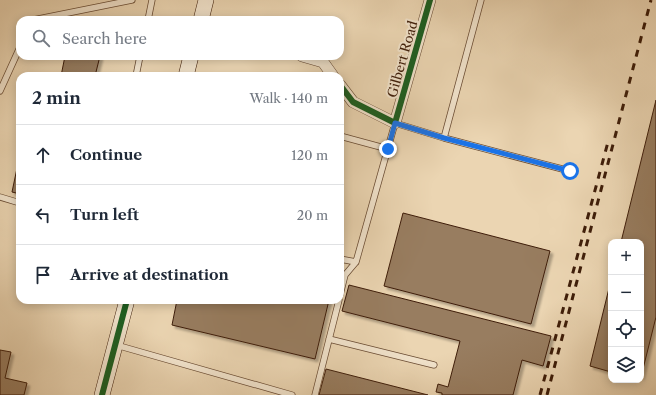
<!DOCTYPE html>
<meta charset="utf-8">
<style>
body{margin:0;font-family:"Libre Caslon Text",serif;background:#f2f2f3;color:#1f2937}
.controls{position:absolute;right:12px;bottom:12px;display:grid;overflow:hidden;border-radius:8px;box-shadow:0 2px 10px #0003}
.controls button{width:36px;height:36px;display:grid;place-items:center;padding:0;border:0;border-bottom:1px solid #e0e1e3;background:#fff;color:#1f2937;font:20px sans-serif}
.stop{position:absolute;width:12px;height:12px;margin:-9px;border:3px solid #1a73e8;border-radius:50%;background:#fff}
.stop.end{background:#1a73e8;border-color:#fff;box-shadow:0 1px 4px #0008}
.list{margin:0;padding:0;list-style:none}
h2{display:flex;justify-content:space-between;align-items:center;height:52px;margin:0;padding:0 16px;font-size:17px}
h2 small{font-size:13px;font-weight:400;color:#747a83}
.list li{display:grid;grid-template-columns:26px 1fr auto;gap:12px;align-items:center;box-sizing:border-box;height:60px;padding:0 16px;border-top:1px solid #e0e1e3}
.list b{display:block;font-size:15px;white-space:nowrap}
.list em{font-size:13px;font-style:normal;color:#747a83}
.icon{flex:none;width:22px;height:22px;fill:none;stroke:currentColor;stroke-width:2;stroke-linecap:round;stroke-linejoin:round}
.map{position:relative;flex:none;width:656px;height:395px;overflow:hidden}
.search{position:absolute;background:#fff;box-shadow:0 2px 10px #0003;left:16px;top:16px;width:328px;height:44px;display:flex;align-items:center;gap:10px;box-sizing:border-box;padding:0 14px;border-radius:12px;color:#747a83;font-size:15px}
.panel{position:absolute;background:#fff;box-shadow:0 2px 10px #0003;left:16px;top:72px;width:328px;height:232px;border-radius:12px}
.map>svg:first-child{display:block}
.building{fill:#987d61;stroke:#3e1d09;filter:url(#shadow)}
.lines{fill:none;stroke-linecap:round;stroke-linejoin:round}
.lane-casing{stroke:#694b33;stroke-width:7}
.street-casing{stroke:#694b33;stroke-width:12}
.secondary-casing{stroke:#3e1d09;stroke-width:16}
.lane{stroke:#f2e4cd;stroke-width:5.5}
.street{stroke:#f2e4cd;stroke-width:11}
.secondary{stroke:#f2e4cd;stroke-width:15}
.rail{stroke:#3e1d09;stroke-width:3;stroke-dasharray:7 7;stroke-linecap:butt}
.cycleway-casing{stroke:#f2e4cd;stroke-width:8}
.cycleway{stroke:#1b5e20;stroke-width:6}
.route{stroke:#1a73e8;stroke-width:5}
.labels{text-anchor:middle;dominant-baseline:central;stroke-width:4;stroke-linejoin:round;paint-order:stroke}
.street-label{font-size:13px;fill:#3e1d09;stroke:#f2e4cd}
</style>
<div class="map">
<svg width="656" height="395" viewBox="0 0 656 395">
<defs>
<filter id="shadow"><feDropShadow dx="3" dy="3" stdDeviation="1" flood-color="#0004"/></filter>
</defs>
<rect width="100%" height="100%" fill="#ebd5b2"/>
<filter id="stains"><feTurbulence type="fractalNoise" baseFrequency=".005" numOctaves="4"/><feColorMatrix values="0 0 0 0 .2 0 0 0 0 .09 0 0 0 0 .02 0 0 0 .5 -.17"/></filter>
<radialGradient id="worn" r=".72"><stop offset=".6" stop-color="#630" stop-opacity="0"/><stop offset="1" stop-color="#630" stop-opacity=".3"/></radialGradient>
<path class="building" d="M65 56H100L95 76H61Z
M656 100V317L641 377V242H621Z
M20 154V194L12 192Z
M403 213 550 251 531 324 384 286Z
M611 280V372L590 366Z
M349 285 551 336 543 366 522 360 513 395H442V393L436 392 438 384 448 387 460 341 342 311Z
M177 300H329L315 359 172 325Z
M0 350 11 352 5 378 27 383 24 395H0Z
M326 369 428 395H319Z"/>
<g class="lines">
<g class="lane-casing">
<path id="lane" d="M33 20 132 0
M148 20 152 0
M136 76 140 56
M0 91 20 47
M340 136 388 149
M444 138 570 171
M0 197 20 203
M340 259 356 262
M340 295 345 275 356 262 395 123 444 138 481 0
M329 339 434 365
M116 345 292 395
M315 395 339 300"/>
</g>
<g class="street-casing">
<path id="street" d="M302 56 323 62 333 76
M340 85 353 102 395 123 430 0"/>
</g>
<g class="secondary-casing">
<path id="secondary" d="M201 20 206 0
M186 76 191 56
M102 395 127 300"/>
</g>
<use href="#lane" class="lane"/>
<use href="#street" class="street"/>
<use href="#secondary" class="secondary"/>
<path class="rail" d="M540 395 608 142
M547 395 651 0"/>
<g class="cycleway-casing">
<path id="cycleway" d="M340 85 353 102 395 123 430 0
M102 395 127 300"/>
</g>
<use href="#cycleway" class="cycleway"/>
</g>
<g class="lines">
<path class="route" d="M388 149 395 123 444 138 570 171"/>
</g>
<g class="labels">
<g class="street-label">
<text transform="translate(402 59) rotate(-74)">Gilbert Road</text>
</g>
</g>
<rect width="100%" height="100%" filter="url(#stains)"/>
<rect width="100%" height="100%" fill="url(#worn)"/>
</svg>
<div class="controls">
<button>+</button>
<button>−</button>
<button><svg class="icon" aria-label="locate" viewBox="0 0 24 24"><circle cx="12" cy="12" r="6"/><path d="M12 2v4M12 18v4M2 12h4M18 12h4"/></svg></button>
<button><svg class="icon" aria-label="layers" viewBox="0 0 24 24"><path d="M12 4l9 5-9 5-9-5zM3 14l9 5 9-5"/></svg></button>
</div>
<div class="stop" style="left:570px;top:171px"></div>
<div class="stop end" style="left:388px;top:149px"></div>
<div class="search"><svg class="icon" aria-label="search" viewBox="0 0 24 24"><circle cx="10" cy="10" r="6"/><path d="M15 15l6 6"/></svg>Search here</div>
<section class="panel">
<h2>2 min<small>Walk · 140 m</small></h2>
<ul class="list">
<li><svg class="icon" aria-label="ahead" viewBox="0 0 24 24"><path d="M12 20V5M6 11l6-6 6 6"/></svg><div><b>Continue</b></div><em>120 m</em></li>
<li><svg class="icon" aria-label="left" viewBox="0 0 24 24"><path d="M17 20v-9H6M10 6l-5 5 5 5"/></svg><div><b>Turn left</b></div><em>20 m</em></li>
<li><svg class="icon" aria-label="arrive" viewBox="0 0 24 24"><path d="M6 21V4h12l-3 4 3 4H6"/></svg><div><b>Arrive at destination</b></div></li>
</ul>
</section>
</div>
